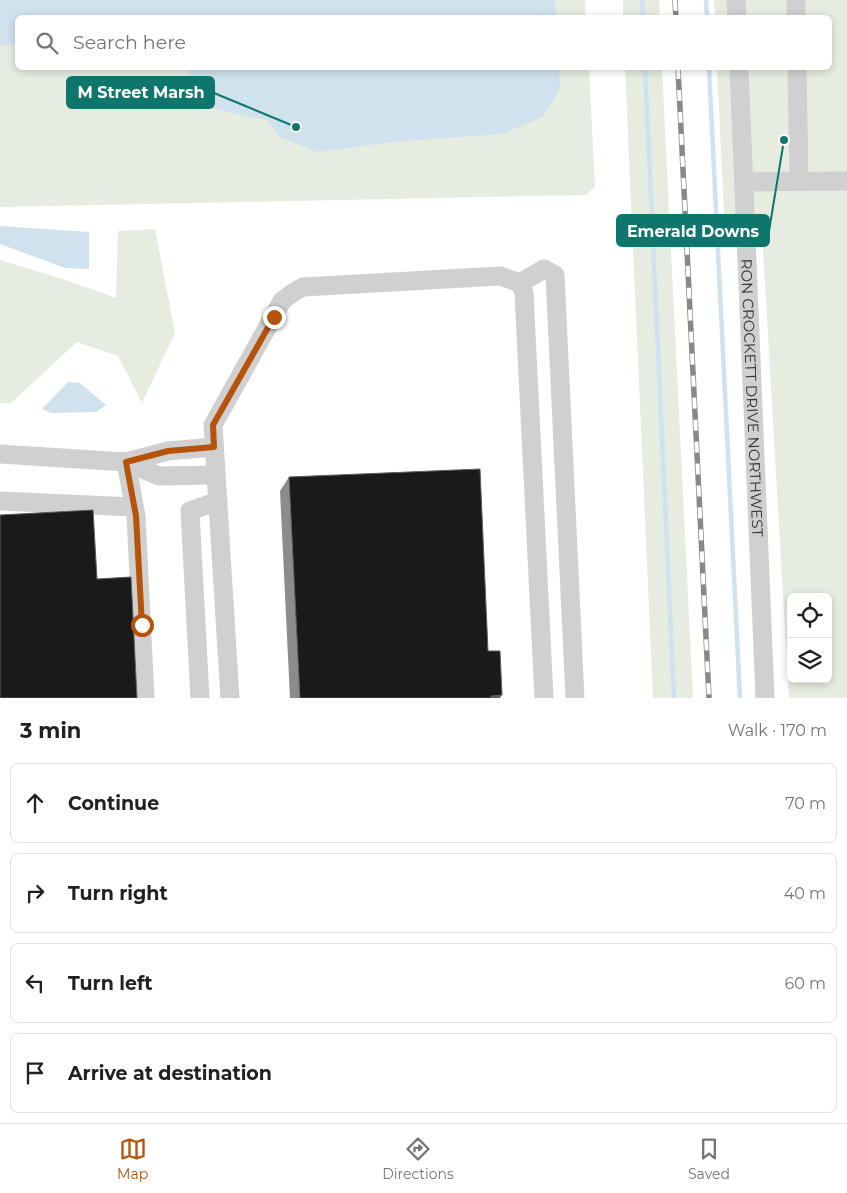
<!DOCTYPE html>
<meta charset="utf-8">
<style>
body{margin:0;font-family:Montserrat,sans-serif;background:#f2f2f2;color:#202124}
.controls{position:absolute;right:15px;bottom:15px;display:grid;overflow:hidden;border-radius:8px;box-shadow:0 2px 8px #0003}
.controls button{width:45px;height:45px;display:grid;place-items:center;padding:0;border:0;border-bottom:1px solid #e0e0e0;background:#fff;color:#202124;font:25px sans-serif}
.stop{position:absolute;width:15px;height:15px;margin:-11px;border:4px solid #b45309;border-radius:50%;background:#fff}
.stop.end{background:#b45309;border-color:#fff;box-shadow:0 1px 5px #0008}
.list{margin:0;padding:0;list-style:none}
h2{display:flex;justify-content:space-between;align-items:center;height:65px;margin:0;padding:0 20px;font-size:21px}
h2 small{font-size:16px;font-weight:400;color:#757577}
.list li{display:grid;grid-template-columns:32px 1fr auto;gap:15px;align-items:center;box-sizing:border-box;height:80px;margin:0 10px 10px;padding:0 10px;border:1px solid #e0e0e0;border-radius:8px}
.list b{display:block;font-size:19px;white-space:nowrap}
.list em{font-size:16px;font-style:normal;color:#757577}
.icon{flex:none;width:28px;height:28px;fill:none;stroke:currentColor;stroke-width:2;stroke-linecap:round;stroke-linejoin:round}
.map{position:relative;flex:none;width:847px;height:698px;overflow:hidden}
.search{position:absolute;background:#fff;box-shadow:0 2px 8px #0003;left:15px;right:15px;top:15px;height:55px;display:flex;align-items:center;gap:12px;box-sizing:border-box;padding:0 18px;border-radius:8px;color:#757577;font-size:19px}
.sheet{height:425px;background:#fff}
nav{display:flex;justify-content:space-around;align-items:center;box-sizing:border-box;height:70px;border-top:1px solid #e0e0e0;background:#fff;font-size:14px;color:#757577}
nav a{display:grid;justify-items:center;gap:2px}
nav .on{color:#b45309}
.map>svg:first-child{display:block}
.green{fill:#e6ecdf;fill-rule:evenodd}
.water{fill:#cfe2ee}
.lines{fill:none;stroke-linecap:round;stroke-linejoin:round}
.stream{stroke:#cfe2ee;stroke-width:4.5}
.minor{stroke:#d0d0d0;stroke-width:19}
.rail-casing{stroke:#888;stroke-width:5.5}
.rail{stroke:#fff;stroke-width:4;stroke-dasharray:11;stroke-linecap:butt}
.wall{fill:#8c8c8c}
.shaded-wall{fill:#5f5f5f}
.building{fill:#1a1a1a;stroke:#5f5f5f}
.route{stroke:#b45309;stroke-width:6}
.labels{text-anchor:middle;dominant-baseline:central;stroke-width:5;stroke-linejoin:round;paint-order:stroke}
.street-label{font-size:15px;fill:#333;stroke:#fff}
.leader{fill:none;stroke:#0f766e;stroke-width:2}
.callout-dot{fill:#0f766e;stroke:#fff;stroke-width:2}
.callout{fill:#0f766e;stroke:#0f766e;stroke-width:2}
.callout-label{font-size:16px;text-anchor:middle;font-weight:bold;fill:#fff}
</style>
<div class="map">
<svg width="847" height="698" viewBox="0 0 847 698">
<rect width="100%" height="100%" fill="#fff"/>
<path class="green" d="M0 0H585L586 17 18 18V68H589L595 187 586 195 0 207Z
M623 0H659L660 17H623Z
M714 0H847V698H789L761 214H724L717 68H830V18L715 17ZM791 597H828V679H791Z
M625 68H662L693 698H653Z
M155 229 175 333 142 403 118 356 77 342 11 403H0V260L66 280 116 298 118 231Z"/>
<path class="water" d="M0 0H555L556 17 18 18 17 43 0 46Z
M186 68H559L560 89 543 117 502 134 392 142 317 152 279 137 267 120 210 108Z
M0 226 89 232V269L65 268 0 244Z
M68 382 80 383 106 405 96 412 51 413 42 409Z"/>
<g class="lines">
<path class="stream" d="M642 0 643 18
M706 0 707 18
M645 68 674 698
M709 68 740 698"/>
<g class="minor">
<path d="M736 0 737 18"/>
<path d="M796 0V18"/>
<path id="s1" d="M739 68 765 698"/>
<path d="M797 68 799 182"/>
<path d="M744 182 847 181"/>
<path d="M520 283 544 269 555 275 575 698"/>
<path d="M0 454 126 462 168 451 214 447"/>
<path d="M126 462 136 516 145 698"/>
<path d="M126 462 159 476 216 475"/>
<path d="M0 501 134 507"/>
<path d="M200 698 190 511 218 501"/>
<path d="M230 698 213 425 282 301 294 292 303 287 500 276 520 283 524 293 544 698"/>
</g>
<g class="rail-casing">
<path id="rail" d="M675 0 676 18
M678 68 709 698"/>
</g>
<use href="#rail" class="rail"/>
</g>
<path class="wall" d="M289 477 488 651 500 698H290L280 491Z"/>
<path class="shaded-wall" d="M502 695 500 698H490L491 696Z"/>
<path class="building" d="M480 469 488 651H500L502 695 491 696V698H300L289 477Z
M93 510 97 579 131 577 137 698H0V515Z"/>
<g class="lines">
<path class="route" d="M142 625 136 516 126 462 168 451 214 447 213 425 274 317"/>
</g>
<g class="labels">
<g class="street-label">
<text stroke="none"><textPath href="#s1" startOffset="330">RON CROCKETT DRIVE NORTHWEST</textPath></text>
</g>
</g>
<path class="leader" d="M296 127L214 93M784 140L769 231"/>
<g class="callout-dot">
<circle cx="296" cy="127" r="5"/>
<circle cx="784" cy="140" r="5"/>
</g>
<g class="callout">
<rect x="67" y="77" width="147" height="31" rx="5"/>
<rect x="617" y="215" width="152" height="31" rx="5"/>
</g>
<g class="callout-label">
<text x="141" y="98">M Street Marsh</text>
<text x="693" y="237">Emerald Downs</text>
</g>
</svg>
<div class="controls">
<button><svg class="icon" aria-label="locate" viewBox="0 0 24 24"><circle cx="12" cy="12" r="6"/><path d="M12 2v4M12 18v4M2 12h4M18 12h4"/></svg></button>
<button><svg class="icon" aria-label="layers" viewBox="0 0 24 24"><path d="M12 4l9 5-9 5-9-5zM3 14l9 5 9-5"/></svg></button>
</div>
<div class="stop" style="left:142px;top:625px"></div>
<div class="stop end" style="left:274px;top:317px"></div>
<div class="search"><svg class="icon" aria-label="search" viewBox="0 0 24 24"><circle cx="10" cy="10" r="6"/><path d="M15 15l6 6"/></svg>Search here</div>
</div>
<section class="sheet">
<h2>3 min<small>Walk · 170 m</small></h2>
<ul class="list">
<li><svg class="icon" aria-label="ahead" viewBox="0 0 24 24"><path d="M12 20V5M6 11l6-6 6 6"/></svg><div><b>Continue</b></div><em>70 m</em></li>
<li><svg class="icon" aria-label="right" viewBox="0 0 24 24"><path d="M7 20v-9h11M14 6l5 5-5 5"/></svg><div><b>Turn right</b></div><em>40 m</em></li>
<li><svg class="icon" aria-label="left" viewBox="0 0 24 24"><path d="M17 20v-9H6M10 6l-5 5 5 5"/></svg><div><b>Turn left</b></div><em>60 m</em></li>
<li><svg class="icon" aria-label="arrive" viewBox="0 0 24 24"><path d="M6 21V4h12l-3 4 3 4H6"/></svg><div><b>Arrive at destination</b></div></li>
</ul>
</section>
<nav>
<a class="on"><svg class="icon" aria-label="map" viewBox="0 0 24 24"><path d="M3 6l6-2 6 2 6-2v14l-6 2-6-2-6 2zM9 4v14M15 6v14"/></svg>Map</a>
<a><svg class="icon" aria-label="directions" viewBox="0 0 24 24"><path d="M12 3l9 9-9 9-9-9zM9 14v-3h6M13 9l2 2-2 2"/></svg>Directions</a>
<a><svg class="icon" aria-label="saved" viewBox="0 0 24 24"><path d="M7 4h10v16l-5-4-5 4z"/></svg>Saved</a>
</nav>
